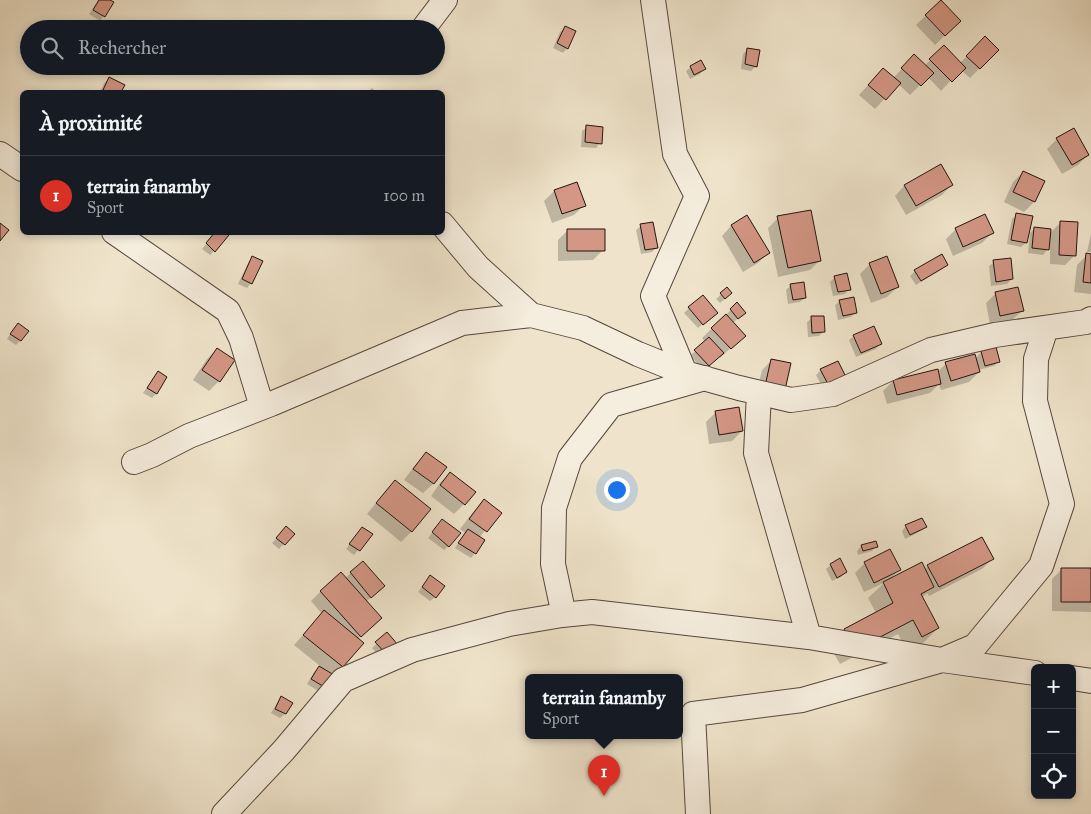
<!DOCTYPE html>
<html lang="fr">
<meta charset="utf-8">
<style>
body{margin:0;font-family:"IM FELL Great Primer",serif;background:#20242c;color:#f1f3f6}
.controls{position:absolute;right:15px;bottom:15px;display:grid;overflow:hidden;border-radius:8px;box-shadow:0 2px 8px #0003}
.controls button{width:45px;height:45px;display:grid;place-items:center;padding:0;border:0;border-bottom:1px solid #363941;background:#171b24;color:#f1f3f6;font:25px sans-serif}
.you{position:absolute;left:616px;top:489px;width:18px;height:18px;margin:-12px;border:4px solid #fff;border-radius:50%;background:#1a73e8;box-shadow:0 0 0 8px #1a73e833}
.badge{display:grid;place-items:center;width:32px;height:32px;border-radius:50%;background:#d93025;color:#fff;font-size:16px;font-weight:700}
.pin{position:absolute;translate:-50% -41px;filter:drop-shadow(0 1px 2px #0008)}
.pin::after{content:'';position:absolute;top:26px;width:18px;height:15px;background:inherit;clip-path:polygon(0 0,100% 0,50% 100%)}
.popup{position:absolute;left:525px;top:674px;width:158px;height:65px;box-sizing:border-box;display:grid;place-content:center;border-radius:8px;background:#171b24;filter:drop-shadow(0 1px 4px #0005);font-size:16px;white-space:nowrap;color:#9ea1a6}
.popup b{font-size:19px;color:#f1f3f6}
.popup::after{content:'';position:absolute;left:50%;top:100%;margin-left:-10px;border:10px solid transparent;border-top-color:#171b24}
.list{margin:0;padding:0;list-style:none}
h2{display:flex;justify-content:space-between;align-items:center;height:65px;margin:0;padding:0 20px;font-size:21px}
h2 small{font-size:16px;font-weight:400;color:#9ea1a6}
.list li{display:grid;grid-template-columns:32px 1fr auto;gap:15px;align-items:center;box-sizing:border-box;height:80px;padding:0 20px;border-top:1px solid #363941}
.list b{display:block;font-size:19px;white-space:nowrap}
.list p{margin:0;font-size:16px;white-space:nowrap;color:#9ea1a6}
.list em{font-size:16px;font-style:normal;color:#9ea1a6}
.icon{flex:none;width:28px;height:28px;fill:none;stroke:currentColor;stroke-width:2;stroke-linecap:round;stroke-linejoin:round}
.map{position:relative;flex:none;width:1091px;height:814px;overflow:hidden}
.search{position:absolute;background:#171b24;box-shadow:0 2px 8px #0003;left:20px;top:20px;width:425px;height:55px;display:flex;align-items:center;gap:12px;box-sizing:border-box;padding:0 18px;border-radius:28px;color:#9ea1a6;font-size:19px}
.panel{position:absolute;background:#171b24;box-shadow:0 2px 8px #0003;left:20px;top:90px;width:425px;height:145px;border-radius:8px}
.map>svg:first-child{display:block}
.shadow{fill:#0003}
.building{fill:#d49786;stroke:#23130d}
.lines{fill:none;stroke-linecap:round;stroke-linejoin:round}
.street-casing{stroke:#56473c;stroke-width:26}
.street{stroke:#f5eddd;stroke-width:24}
</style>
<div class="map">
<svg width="1091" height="814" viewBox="0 0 1091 814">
<rect width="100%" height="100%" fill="#efe4cb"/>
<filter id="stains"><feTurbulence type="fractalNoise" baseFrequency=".004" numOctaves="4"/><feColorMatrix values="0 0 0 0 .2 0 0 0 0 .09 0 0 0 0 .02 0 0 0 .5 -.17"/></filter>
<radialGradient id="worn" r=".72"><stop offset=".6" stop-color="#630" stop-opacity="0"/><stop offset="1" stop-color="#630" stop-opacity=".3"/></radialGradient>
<path class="shadow" d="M98 0H107L104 16 100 21 89 14Z
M941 1 949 31 935 45 916 25Z
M565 27 567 48 563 53 553 48 560 32Z
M985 38 998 50 970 78 961 70 941 91 928 77 910 95 898 84 875 109 859 95 883 69 893 78 914 56 924 66 944 47 960 63Z
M748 49 756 66 751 71 741 69 743 54Z
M691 67 704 69 700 74 690 79 686 71Z
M109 79 123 85 120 92H100L104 83Z
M372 88 376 92H367Z
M587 127 600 143 596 148 581 147 582 131Z
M1073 130 1088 155 1078 165 1062 174 1047 149 1057 139Z
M940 166 951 185 942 195 906 215 895 196 904 186Z
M1023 172 1043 182 1034 202 1024 212 1004 202 1013 182Z
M576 183 584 205 574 215 552 223 544 201 554 191Z
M1017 215 1026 243 1021 247 1007 244 1012 219Z
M747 217 768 253 758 263 743 272 722 236 731 226Z
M778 218 820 260 810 270 778 277 768 228Z
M1061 222 1075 255 1065 265 1050 264V242L1048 241 1047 250 1043 255 1028 253 1030 233 1035 228 1049 234Z
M641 226 657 247 652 252 641 254 636 230Z
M956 229 992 233 982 243 953 256 946 239Z
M568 230 603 250 593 260 558 261V240Z
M216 232 214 251 210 255 202 249Z
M1091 234V252H1087Z
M1087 255H1091V294L1074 292 1077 265Z
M253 258 251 283 247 288 238 284 248 263Z
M994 262 1012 279 1007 284 991 286 989 266Z
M870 264 897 287 887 297 871 303 860 274Z
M946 264 942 269 916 285 910 276 915 271Z
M835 277 849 289 845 294 833 296 830 282Z
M791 285 805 298 800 302 788 304 786 290Z
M727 289 726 298 720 303 716 299Z
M996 293 1022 311 1012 320 990 325 986 303Z
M840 301 856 312 851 317 838 320 835 305Z
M737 304 744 312 733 323 734 345 720 358 719 356 704 370 690 356 705 342 702 338Z
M689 308 711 317 698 328 684 313Z
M812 318 824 331 819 336 808 337 807 322Z
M13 330 20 341 16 345 7 339Z
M854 336 880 344 876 349 856 357 849 340Z
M217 349 219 381 209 391 193 380 207 359Z
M995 349 998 362 994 366 978 370 979 372 969 382 941 390 939 384 930 393 887 404 883 391 893 381 937 372 946 364 975 359 981 352Z
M772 360 790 364 756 395 762 370Z
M821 370 845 377 824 390 816 375Z
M158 373 166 378 156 394 152 398 143 393 153 378Z
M716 412 742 431 732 441 709 444 706 422Z
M426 454 445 468 433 484 423 493 404 480 416 464Z
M450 474 464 504 454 514 431 496 440 483Z
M395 482 429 509 411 532 401 542 367 514 385 492Z
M484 501 500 513 479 538 475 553 471 558 455 548 465 533 460 529 474 511Z
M438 525 449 546 444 550 428 538Z
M906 526 925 527 921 531 905 539 902 531Z
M286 528 293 534 279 549 272 543Z
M358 533 371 534 354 555 346 549Z
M875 543 876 546 872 551 858 555 857 551 861 546Z
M992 559 982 569 929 596 927 593 922 598 938 628 923 643 907 651 898 634 840 664 829 645 844 630 876 613 868 598 884 583 864 592 855 573 865 563 900 569 889 580 924 570 928 566Z
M363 563 383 586 366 602 371 628 358 639 343 666 333 676 320 692 307 684 314 672 320 666 294 645 322 614 311 601 321 591 345 578Z
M831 565 846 572 841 577 832 581 826 569Z
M1062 569H1091V612L1052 611V579Z
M426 582 435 597 430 601 418 592Z
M387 634 383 660 372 648Z
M281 698 291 703 285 714 280 718 271 713 277 703Z"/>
<path class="building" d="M99 0H110L114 2 105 17 93 10Z
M941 0 961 21 945 36 925 15Z
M565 26 576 31 568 49 557 43Z
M985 36 999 50 980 69 966 56Z
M944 45 966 68 952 82 929 59Z
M747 48 760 50 757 67 745 64Z
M914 54 934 73 921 86 901 68Z
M701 60 706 69 694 75 690 66Z
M883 68 901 83 886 100 868 85Z
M109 77 125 85 121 92H107L103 90Z
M586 125 603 127 602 144 585 142Z
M1074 128 1089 155 1072 165 1056 138Z
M941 164 953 185 916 206 904 185Z
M1023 171 1045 181 1035 202 1013 192Z
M577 182 586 206 562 214 554 190Z
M811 210 821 261 788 268 777 216Z
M1016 213 1033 216 1027 243 1011 240Z
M985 214 994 233 963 247 955 228Z
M747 215 770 253 754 263 731 225Z
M1060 221 1078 222 1076 256 1059 255Z
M653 222 658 248 645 250 640 224Z
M0 223 9 230 0 241Z
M1034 227 1051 229 1049 250 1032 248Z
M567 229H605V251H567Z
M215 232H227L229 235 215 252 206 243Z
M1086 253 1091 254V283L1083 282Z
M942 254 948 265 921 281 914 270Z
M252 256 263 261 252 284 242 279Z
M887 256 899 287 881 294 869 263Z
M1011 258 1013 279 996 282 993 260Z
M847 273 851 290 838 292 834 276Z
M804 282 806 298 793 300 790 284Z
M727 287 732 293 725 299 720 293Z
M1018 287 1024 311 1000 316 995 292Z
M703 295 718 313 703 325 688 307Z
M854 297 857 313 843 316 839 300Z
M737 302 746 313 738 319 730 309Z
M726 314 746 336 731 349 711 328Z
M811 316H824L825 332 812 333Z
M18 323 29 331 21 341 10 334Z
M874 326 882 344 861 353 853 335Z
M709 337 724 353 709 366 694 350Z
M996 347 1000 362 985 366 981 351Z
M217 348 235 360 220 382 202 370Z
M975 354 980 372 951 381 945 362Z
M771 359 791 363 785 390 765 386Z
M838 361 846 377 829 386 820 369Z
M938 369 941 384 897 395 893 380Z
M158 371 167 377 157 394 147 388Z
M739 407 743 431 719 435 715 411Z
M426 452 447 467 434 484 413 469Z
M450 472 476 492 465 505 440 485Z
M395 480 431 509 412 532 376 503Z
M484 499 502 513 487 532 469 519Z
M922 518 927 527 910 535 905 525Z
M442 519 461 533 449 547 432 532Z
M286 526 295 534 285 545 276 538Z
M362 527 373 534 360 551 349 544Z
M468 529 485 540 476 554 458 543Z
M982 537 994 559 939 587 927 565Z
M876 541 878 547 863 551 861 545Z
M890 549 901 570 874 583 864 562Z
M840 558 847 572 837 578 830 564Z
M363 561 385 586 371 598 350 572Z
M922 562 934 587 921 594 939 628 922 637 913 620 855 650 844 629 893 603 883 582Z
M1061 568H1091V602H1061Z
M341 572 382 618 361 637 320 591Z
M430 575 445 586 436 598 422 587Z
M324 610 364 643 343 667 303 635Z
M387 632 399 646 388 656 375 642Z
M319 666 334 675 326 688 311 679Z
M281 696 293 703 286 714 275 709Z"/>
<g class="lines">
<g class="street-casing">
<path id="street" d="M653 0 675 154 697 196 653 296 685 373
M423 29 445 0
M0 154 22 169
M442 224 478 267 531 315
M114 232 228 311 241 338 262 407
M759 393 756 453 809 637
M134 462 152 455 189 436 271 404 462 323 531 315 583 328 638 354 685 373 739 388 791 400 833 394 931 350 995 335 1086 322 1091 319
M562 615V606L553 564 554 508 570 458 611 405 705 378
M1072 678 1091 681
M224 814 284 750 343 680 412 650 509 624 562 615 592 612 809 637 942 660 1035 673
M698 814 693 714 802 700 942 660 975 646 1041 566 1062 504 1035 401 1036 359 1046 328"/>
</g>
<use href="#street" class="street"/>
</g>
<rect width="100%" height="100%" filter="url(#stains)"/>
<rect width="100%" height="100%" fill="url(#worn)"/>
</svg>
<div class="controls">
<button>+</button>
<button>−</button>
<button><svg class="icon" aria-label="locate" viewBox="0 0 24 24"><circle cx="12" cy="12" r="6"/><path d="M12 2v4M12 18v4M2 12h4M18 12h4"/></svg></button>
</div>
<div class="you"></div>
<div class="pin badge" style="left:604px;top:796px">1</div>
<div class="popup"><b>terrain fanamby</b>Sport</div>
<div class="search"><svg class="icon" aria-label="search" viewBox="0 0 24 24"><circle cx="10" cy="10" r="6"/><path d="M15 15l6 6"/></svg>Rechercher</div>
<section class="panel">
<h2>À proximité<small></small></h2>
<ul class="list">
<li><span class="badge">1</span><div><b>terrain fanamby</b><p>Sport</p></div><em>100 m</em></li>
</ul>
</section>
</div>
